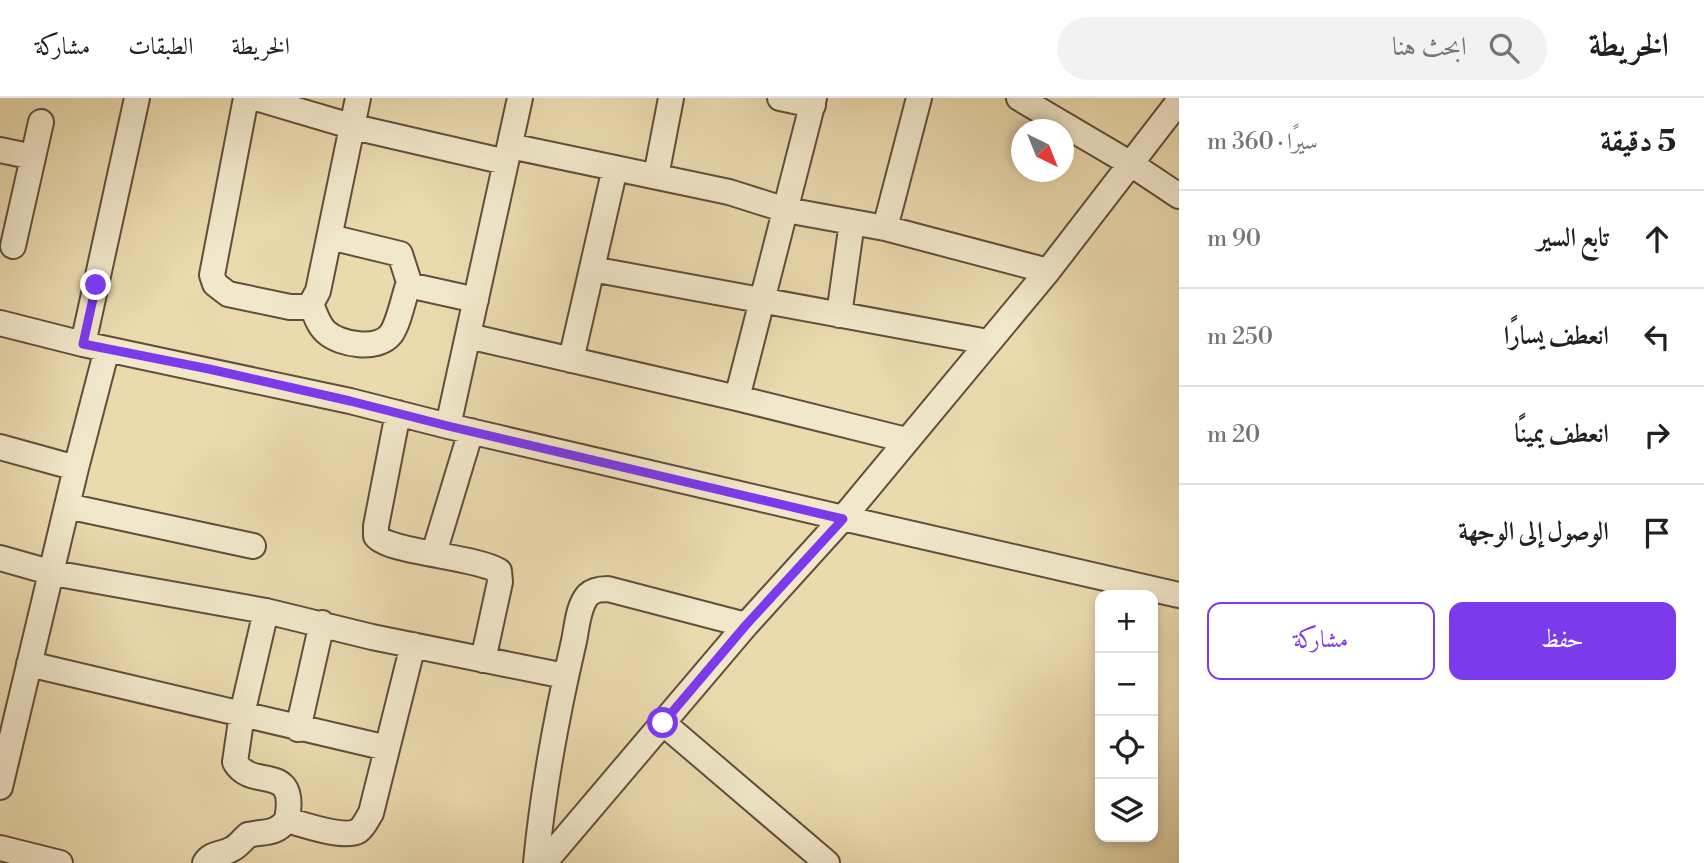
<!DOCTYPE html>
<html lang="ar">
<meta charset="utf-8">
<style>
body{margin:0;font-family:"Libre Bodoni",Amiri,serif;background:#f2f2f2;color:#202124;direction:rtl}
.controls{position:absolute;right:21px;bottom:21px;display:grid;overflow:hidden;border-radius:14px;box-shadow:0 4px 10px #0003}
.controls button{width:63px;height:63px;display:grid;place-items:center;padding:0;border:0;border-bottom:2px solid #e0e0e0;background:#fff;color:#202124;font:35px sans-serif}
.compass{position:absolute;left:1011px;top:21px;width:63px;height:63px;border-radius:50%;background:#fff;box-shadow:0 4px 10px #0003;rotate:137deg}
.stop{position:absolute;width:21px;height:21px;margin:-16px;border:5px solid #7c3aed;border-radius:50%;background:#fff}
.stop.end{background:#7c3aed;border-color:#fff;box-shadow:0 2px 7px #0008}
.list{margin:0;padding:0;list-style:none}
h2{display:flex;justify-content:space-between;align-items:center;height:91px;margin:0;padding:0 28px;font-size:30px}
h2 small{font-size:23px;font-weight:400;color:#757577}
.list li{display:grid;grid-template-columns:46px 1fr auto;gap:21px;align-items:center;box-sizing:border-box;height:98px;padding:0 28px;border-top:2px solid #e0e0e0}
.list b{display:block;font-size:26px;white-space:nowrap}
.list em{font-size:23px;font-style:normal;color:#757577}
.actions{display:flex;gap:14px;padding:21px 28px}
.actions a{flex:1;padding:16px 0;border:2px solid #7c3aed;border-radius:14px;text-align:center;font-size:24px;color:#7c3aed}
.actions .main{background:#7c3aed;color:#fff}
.icon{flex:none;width:38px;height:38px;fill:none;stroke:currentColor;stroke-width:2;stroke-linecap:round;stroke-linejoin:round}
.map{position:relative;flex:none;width:1179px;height:765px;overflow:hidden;direction:ltr}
header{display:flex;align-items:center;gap:42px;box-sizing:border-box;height:98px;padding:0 35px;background:#fff;border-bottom:2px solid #e0e0e0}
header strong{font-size:33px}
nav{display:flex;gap:38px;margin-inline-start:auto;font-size:24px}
.search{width:490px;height:63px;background:#f2f2f2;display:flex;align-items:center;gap:18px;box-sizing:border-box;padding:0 24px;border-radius:38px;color:#757577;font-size:26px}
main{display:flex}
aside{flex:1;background:#fff}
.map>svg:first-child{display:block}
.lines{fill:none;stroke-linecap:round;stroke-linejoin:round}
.minor-casing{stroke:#624e3a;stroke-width:28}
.minor{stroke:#f1e7ca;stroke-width:24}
.route{stroke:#7c3aed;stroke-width:9}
</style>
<header>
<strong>الخريطة</strong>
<div class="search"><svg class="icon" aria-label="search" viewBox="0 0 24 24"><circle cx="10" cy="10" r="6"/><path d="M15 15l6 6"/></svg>ابحث هنا</div>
<nav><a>الخريطة</a><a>الطبقات</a><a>مشاركة</a></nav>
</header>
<main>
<aside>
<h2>5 دقيقة<small>سيرًا · 360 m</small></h2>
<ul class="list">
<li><svg class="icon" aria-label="ahead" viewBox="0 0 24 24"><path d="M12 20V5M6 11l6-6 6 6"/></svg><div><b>تابع السير</b></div><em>90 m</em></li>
<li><svg class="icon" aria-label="left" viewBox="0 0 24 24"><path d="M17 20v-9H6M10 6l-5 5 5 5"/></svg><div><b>انعطف يسارًا</b></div><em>250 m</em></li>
<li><svg class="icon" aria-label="right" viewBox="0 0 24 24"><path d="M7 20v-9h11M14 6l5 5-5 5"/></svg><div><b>انعطف يمينًا</b></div><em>20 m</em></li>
<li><svg class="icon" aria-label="arrive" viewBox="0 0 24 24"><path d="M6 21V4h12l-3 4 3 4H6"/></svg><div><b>الوصول إلى الوجهة</b></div></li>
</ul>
<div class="actions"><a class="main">حفظ</a><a>مشاركة</a></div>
</aside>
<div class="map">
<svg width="1179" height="765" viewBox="0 0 1179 765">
<rect width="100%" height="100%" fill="#eadaae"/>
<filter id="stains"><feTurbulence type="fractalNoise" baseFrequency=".00286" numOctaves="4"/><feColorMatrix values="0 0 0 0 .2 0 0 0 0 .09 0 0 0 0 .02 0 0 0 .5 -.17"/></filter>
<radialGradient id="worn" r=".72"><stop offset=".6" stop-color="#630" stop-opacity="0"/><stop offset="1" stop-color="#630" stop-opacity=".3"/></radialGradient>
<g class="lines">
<g class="minor-casing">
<path id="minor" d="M246 0 212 177 215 186 228 196 290 209H305L311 206 318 193 358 0
M256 0 354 29 506 64
M780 0 813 7
M1019 0 1131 66 1179 98
M510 48 729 94 786 112 885 130 1048 173
M0 52 33 59
M656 78 671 0
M885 130 919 0
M330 139 400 156 409 184 413 188 476 202
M13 148 41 24
M592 171 988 244
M311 206C315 215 318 227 326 234 340 247 378 253 391 236 399 225 404 198 409 184
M839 217 852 124
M0 225 83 246 350 303 448 328 843 420 1179 497
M468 238 737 300 906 342
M83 246 137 0
M571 262 615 70
M737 300 814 0
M398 315 376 428V438C390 455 474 458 499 473L500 484 483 562
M448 328 520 0
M0 349 76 370
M67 408 253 448
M434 455 471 333
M0 460 53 475 266 513 372 539 565 578
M266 513 242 616 235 664C252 694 298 662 287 722 301 726 344 741 358 733 364 729 367 721 371 715L413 547
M29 566 387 650
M663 625 827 765
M298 631 322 525
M0 689 76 370 107 251
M0 750 60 765
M205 765C211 755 220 757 230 752 238 749 242 742 248 737 265 733 275 737 287 722
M536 765C543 691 557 616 574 543 577 529 578 508 588 497 593 492 601 491 608 491L746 527
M544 765 746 527 843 420 1048 173 1179 3"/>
</g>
<use href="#minor" class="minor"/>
</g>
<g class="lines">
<path class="route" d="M96 187 83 246 209 271 350 303 448 328 843 421 746 527 663 625"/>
</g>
<rect width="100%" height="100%" filter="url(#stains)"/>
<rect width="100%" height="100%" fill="url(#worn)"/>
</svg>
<div class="controls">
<button>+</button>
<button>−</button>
<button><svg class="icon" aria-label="locate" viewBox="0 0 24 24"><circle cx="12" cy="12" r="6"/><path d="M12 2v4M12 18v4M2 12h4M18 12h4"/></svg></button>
<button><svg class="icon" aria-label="layers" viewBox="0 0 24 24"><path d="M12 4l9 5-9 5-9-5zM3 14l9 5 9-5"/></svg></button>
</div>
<svg class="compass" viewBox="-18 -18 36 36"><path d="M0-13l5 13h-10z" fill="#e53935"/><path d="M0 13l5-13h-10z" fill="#757577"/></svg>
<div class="stop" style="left:663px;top:625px"></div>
<div class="stop end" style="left:96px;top:187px"></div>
</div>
</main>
